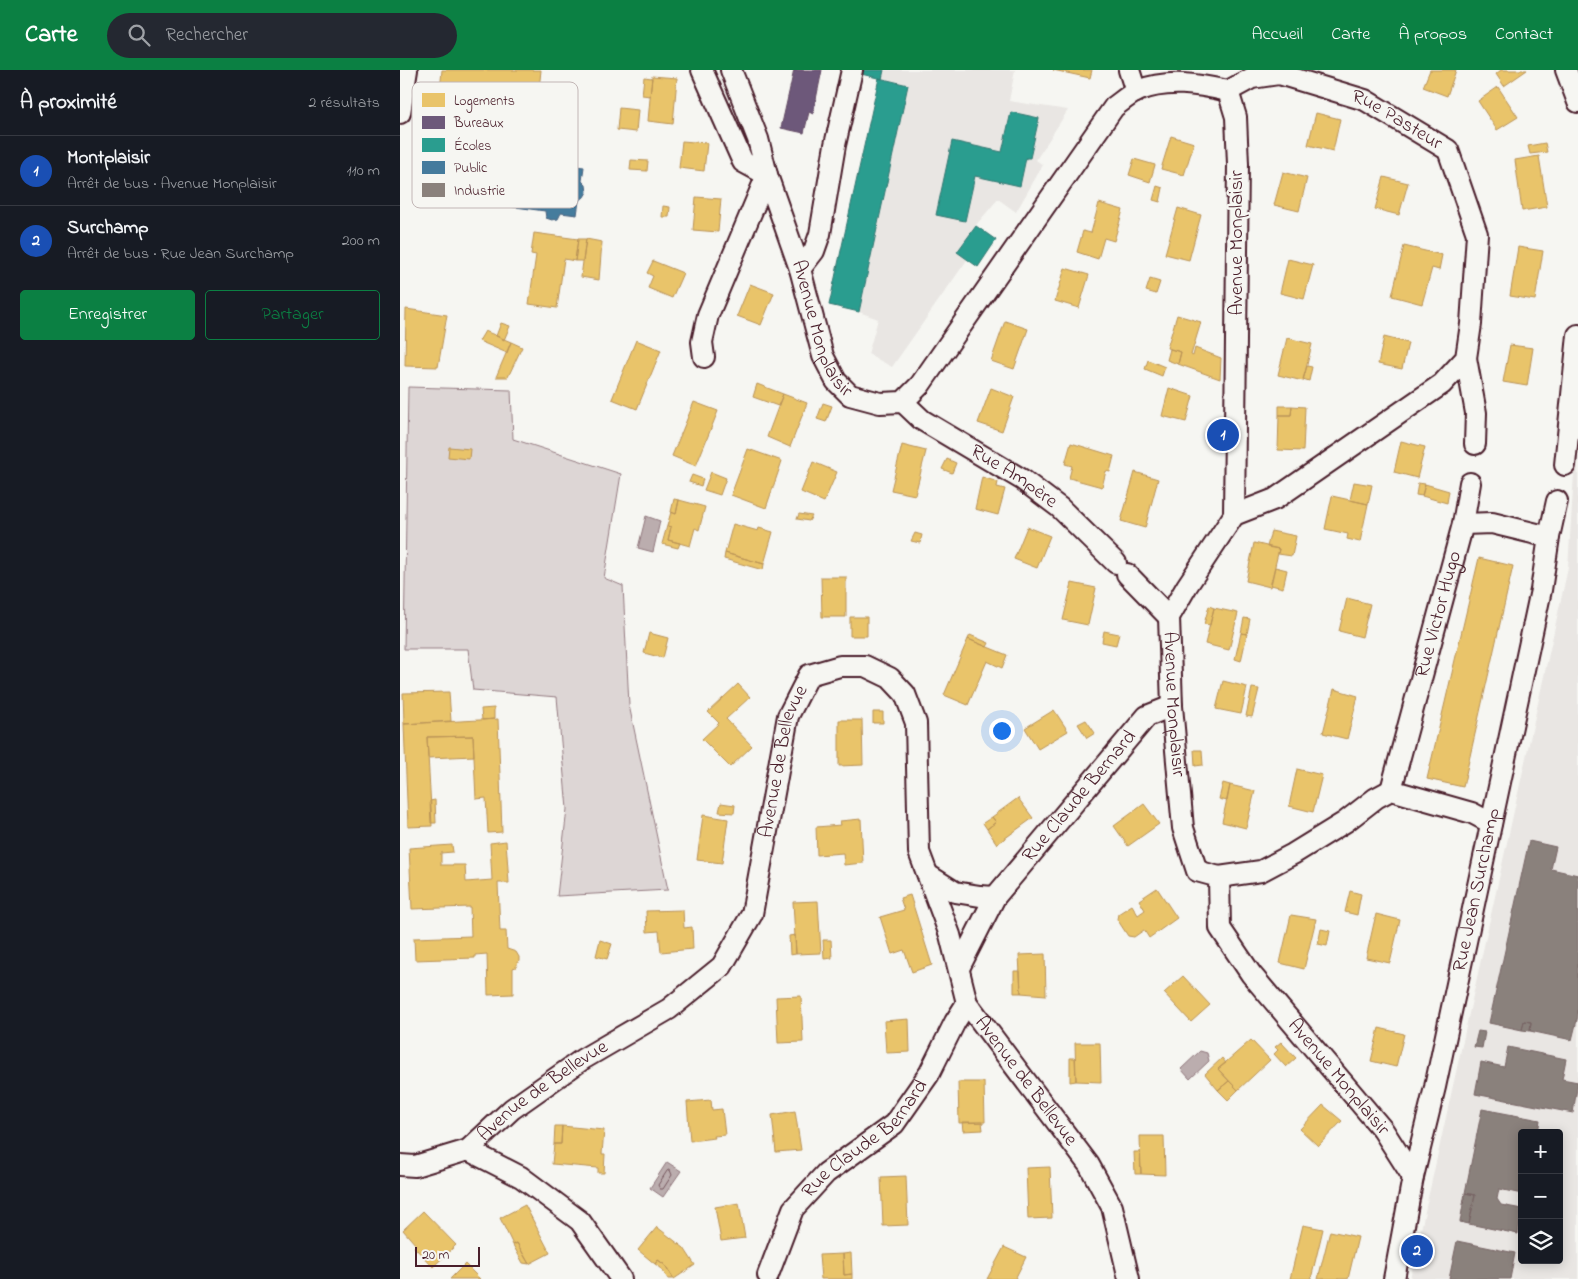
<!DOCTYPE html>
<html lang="fr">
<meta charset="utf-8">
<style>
body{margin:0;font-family:"Indie Flower",sans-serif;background:#242831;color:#f1f3f6}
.controls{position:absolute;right:15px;bottom:15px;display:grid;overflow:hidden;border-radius:5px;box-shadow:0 2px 12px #0003}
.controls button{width:45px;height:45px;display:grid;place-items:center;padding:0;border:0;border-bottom:1px solid #363941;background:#171b24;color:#f1f3f6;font:25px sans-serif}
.scale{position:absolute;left:15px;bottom:12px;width:65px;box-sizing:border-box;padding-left:5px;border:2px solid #4a1f2b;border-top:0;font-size:14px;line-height:18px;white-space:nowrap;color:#4a1f2b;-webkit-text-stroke:4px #f6f6f2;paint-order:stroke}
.you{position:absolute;left:601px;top:660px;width:18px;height:18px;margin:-12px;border:4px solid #fff;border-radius:50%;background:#1a73e8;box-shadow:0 0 0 8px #1a73e833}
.badge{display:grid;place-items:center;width:32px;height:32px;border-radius:50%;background:#0b8043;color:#fff;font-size:16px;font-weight:700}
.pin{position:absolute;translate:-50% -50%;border:2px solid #fff;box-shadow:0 1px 5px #0006}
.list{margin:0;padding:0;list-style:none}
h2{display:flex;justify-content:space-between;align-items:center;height:65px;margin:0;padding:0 20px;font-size:21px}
h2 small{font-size:16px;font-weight:400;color:#9ea1a6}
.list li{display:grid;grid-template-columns:32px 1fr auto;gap:15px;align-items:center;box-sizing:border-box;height:70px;padding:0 20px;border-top:1px solid #363941}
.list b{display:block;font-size:19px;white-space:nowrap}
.list p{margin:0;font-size:16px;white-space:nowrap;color:#9ea1a6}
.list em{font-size:16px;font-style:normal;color:#9ea1a6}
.actions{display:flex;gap:10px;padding:15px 20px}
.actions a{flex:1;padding:11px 0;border:1px solid #0b8043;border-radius:5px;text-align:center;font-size:18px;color:#0b8043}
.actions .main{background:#0b8043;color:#fff}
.icon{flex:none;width:28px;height:28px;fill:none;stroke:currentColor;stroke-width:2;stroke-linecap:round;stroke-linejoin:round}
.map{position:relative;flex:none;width:1178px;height:1209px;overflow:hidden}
header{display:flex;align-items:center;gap:30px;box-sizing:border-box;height:70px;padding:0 25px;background:#0b8043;color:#fff}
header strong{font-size:24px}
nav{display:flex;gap:28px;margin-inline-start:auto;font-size:18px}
.search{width:350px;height:45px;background:#242831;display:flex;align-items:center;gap:12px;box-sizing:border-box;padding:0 18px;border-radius:28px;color:#9ea1a6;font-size:19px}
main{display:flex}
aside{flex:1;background:#171b24}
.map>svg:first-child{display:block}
.built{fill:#e9e6e3;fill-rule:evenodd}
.green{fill:#ddd6d5;stroke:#947a80}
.water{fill:#bbadae;stroke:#8e747a}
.homes{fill:#e9c46a;stroke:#b99257}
.offices{fill:#6d597a;stroke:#624862}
.schools{fill:#2a9d8f;stroke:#347771}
.public{fill:#457b9d;stroke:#465f7b}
.industry{fill:#8a817c;stroke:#776464}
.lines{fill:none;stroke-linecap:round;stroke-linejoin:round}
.shore{stroke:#77585f;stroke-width:1}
.minor-casing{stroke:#4a1f2b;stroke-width:24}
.minor{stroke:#f6f6f2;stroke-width:20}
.labels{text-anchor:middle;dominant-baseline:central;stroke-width:5;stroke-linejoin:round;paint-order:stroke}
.street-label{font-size:20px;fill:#4a1f2b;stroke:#f6f6f2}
.key{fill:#f6f6f2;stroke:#c2b6b6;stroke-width:1}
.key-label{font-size:14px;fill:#4a1f2b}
</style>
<header>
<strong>Carte</strong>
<div class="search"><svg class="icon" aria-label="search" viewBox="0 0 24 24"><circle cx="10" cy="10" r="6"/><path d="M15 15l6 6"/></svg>Rechercher</div>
<nav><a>Accueil</a><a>Carte</a><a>À propos</a><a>Contact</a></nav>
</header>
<main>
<aside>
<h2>À proximité<small>2 résultats</small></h2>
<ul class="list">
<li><span class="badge" style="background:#1a4fb4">1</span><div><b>Montplaisir</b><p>Arrêt de bus · Avenue Monplaisir</p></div><em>110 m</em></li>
<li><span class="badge" style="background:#1a4fb4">2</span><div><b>Surchamp</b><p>Arrêt de bus · Rue Jean Surchamp</p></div><em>200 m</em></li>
</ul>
<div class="actions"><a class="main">Enregistrer</a><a>Partager</a></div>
</aside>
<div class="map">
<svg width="1178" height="1209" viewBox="0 0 1178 1209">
<rect width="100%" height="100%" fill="#f6f6f2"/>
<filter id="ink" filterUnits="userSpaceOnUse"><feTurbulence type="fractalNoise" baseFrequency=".02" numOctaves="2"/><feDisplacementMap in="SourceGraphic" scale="10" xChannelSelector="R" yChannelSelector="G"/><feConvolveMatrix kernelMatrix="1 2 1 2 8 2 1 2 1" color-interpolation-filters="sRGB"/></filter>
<g filter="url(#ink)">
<path class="built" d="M484 0H615L609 31 668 40 636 90 643 95 616 142 598 129 576 155 596 170 578 197 567 190 492 297 468 284 478 249 459 242 508 15 482 9Z
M1178 341V1209H1010L1168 498ZM1122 1063H1159V1190H1122Z"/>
<path class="green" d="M8 317 111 320 113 369 221 404 204 508 223 516 229 635 268 820 157 826 167 739 157 627 73 620 68 579H4Z"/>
<path class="water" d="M246 446 260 451 253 482 238 478Z
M800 981 807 983 809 991 790 1009 781 999Z
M267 1092 281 1101 263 1127 250 1118Z"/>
<path class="homes" d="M42 0H141L139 20 142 21 141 32 155 33 154 44 140 43 138 68 115 66 118 18 77 15 76 24 40 21Z
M653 0H692L690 8Z
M1030 0H1056L1047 26 1023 17Z
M1101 0H1127L1104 16 1096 4Z
M252 6 277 8 273 54 248 51Z
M244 7 252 8 250 26 242 25Z
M1098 17 1118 47 1097 60 1078 31Z
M219 38 238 40 236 62 217 60Z
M916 43 940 49 933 81 908 75Z
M771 66 794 73 784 105 761 99Z
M282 71 307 73 304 101 279 98Z
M1145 73 1147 82 1130 84 1128 76Z
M1139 86 1147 137 1122 141 1115 90Z
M734 89 755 95 750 112 729 105Z
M231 90 248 91 247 101 230 100Z
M883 102 907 108 899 141 874 135Z
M984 107 1008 113 999 145 975 139Z
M757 116 763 118 760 132 753 130Z
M296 127 321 129 318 162 293 160Z
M699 133 723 140 714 171 704 168 698 189 677 182 683 161 691 163Z
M263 136 270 137 269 147H262Z
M778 138 801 145 789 190 765 184Z
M134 163 178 169 175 191 164 189 157 238 129 234 136 185 131 184Z
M178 169H186L183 191H175Z
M186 169 202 172 199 210 181 207Z
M1004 176 1042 185 1039 200 1032 198 1022 234 992 226Z
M1118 177 1143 181 1135 230 1110 226Z
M888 189 913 195 904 229 880 223Z
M253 191 283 203 272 228 248 218 253 206 247 203Z
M665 198 689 205 679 238 655 231Z
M750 209 760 212 756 224 746 221Z
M350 214 374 223 361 255 337 246Z
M6 239 47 245 38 297 5 296Z
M777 245 801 252 791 285 793 286 795 278 821 288 820 309 778 294 781 282 767 278Z
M605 251 628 259 614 299 591 291Z
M101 253 110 256 104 270 96 266Z
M85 261 111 272 107 283 79 271Z
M984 267 1008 273 1002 299 978 294Z
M887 268 912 274 903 311 878 305Z
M236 270 261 280 237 339 212 329Z
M111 272 122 277 108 307H96Z
M1110 275 1133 278 1127 316 1103 312Z
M770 279 781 282 778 294 767 290Z
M748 290 765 297 762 306 745 299Z
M907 296 912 297 909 311 903 309Z
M357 314 383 324 378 336 353 327Z
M591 318 614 327 602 361 578 353Z
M769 318 793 326 786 352 762 346Z
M383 324 407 333 390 377 367 367Z
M294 332 318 341 296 396 272 386Z
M423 333 432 336 426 352 417 349Z
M879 336H892L891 345H879Z
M892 336 905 337 903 381 878 380 879 345H891Z
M1001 371 1025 377 1017 408 994 402Z
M671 373 714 386 710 402 706 401 702 417 669 408 672 396 665 394Z
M502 375 526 381 515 425 491 420Z
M49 377 70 379 69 389 48 387Z
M348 379 382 391 366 438 331 425Z
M547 389 556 393 552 403 542 399Z
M413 392 437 402 424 432 401 422Z
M311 402 326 408 320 425 304 420Z
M735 402 758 409 745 458 721 451Z
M292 405 303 409 301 416 289 412Z
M582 407 598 412 597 417 605 419 598 445 575 439Z
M954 412 972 415 968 434 950 430Z
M1018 413 1025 414 1022 426 1016 425Z
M1025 414 1049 421 1047 433 1022 426Z
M932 426 968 434 960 472 947 469 948 464 925 459Z
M274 429 279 430 276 444 271 442Z
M279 430 305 437 299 460 295 458 290 476 268 470 271 457 267 456 271 442 276 444Z
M399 444 412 446 409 451 397 449Z
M333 454 358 461 359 458 373 462 364 494 325 483Z
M267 456 271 457 268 470 280 473 278 478 262 474Z
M627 457 650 466 637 498 614 489Z
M871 461 896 466 892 486 878 484 879 479 867 477Z
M515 463 522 465 520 473 511 471Z
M854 473 879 479 870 517 846 511Z
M325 483 364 494 363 500 324 489Z
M1079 488 1113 496 1063 717 1027 709Z
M875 497 887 500 883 518 871 515Z
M421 507H446V547H422Z
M672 513 696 518 688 555 663 550Z
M947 528 970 534 962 567 939 561Z
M809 536 814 538 810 555 804 554Z
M814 538 838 543 829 580 805 574Z
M450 547H467V566H450Z
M844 548 850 549 847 564 841 563Z
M704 561 719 564 716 575 702 572Z
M249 563 268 568 263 588 244 583Z
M841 563 847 564 841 591 835 589Z
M570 565 589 573 587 577 568 569Z
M568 569 607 585 602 598 587 591 568 635 544 625Z
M823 611 847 617 841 644 816 639Z
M338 614 350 627 326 649 352 676 330 697 302 669 319 653 308 642Z
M852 618 859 619 852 647 846 646Z
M934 619 958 626 947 669 923 663Z
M49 622 51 651 4 654 3 623Z
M94 638V649L82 650 81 639Z
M654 640 668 661 638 679 625 658Z
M473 642H483V653H473Z
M98 649 102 762 88 763 86 728 76 729 73 666 27 667 32 756 8 757 4 654Z
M439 650H462L463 695 439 696Z
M686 650 695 663 687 668 678 654Z
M73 666 74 686 28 688 27 667Z
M794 680H802L803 695 795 696Z
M897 699 922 705 913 742 889 736Z
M823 713 830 715 827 731 819 729Z
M830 715 855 721 846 758 822 752Z
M618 728 633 748 597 774 587 759 596 752 592 747Z
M35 730 36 753H31L30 731Z
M321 733 335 735 334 743 319 742Z
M744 734 759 754 728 776 714 756Z
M303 745 328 749 322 793 297 790Z
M592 747 596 752 587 759 583 753Z
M461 749 463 793 444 795 443 783 417 785 416 757 441 755 440 751Z
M106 771 109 813H98L100 861H106L107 879 116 882 119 887V890L116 897 113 898V924L88 925 87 884 75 885V888L15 890 14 868 71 866 70 837 12 839 9 778 52 775 53 782 41 783V795H65L66 812 92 810 90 773Z
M757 818 777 848 749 868 744 860 734 867 728 866 717 849 718 844 732 835 738 845 745 840 739 830Z
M950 821 961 824 957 845 945 842Z
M510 825 532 895 512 902 504 880 492 884 480 847 504 840 500 828Z
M418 831 421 883 396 884 393 832Z
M283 840 284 858 292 857 293 879 261 882 259 861 247 862 246 841Z
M976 844 1000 850 990 893 966 888Z
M891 845 916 849 904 899 880 893Z
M921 859 930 861 927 876 918 874Z
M395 865 396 884 390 885 389 866Z
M200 870 212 874 207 889 196 886Z
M423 870H431L432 888 424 889Z
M645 884 646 925 621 923 619 885Z
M614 901H620L621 923H614Z
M783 906 810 935 791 952 764 923Z
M401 926 403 972 378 973 376 927Z
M509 949 510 982 486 983 484 951Z
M979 958 1004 964 996 997 971 991Z
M851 970 870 990 838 1020 818 999Z
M881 972 896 988 886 997 874 984 878 980 875 977Z
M675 973H700L701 1012 676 1011Z
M670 988H675L676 1011 670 1012Z
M822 988 826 993 818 999 829 1011 818 1020 805 1004Z
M829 1011 838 1020 828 1030 818 1020Z
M558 1012H584L585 1052 559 1053Z
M311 1030 312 1040 322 1039 325 1065 314 1066 315 1068 290 1071 287 1032Z
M923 1035 942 1051 918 1076 900 1059Z
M395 1041 401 1080 376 1082 372 1045Z
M562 1052H582L583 1060 563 1061Z
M155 1056H162L161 1074H154Z
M162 1056 204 1060 202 1084H205L204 1103H198V1098L152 1094 154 1074H161Z
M740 1066H764L765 1105 741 1104Z
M734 1082H740L741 1104H735Z
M650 1097 652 1148 628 1149 626 1098Z
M506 1106 508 1155 483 1156 481 1107Z
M339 1133 345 1168 321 1171 315 1137Z
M125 1135 150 1183 129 1194 117 1173 113 1175 100 1148Z
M23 1141 56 1175 33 1197 14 1177 16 1175 3 1160Z
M903 1155 923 1159 911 1209H890Z
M257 1157 284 1178 295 1195 274 1209 265 1195 258 1190 255 1194 238 1180Z
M930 1161 958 1167 948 1209H918Z
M117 1173 129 1194 123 1193 113 1175Z
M604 1177 626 1187 615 1209H587Z
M451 1183 452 1204 444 1205 443 1184Z
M443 1184 444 1205 452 1204V1209H421L419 1185Z
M258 1190 265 1195 274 1209H268L261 1198 255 1194Z
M65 1194 80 1209H50Z"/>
<path class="offices" d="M394 0H422L413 44 409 42 404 63 381 58Z"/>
<path class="schools" d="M462 0H484L482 9 461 4Z
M479 8 508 15 459 242 429 235Z
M611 42 639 48 630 88H626L620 116 575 106 565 151 536 145 552 71 602 82Z
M576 156 596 170 578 197 557 182Z"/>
<path class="public" d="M63 81 151 93 155 88 161 86 166 89 168 95 184 97 182 111 186 115 187 122 184 127 179 131 177 145 161 143 158 149 152 150 146 148 145 141 56 129Z"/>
<path class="industry" d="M1129 771 1156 777 1151 799 1178 805V946L1172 970 1130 961 1131 952 1124 951 1122 960 1089 953Z
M1124 951 1131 952 1130 961 1122 960Z
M1078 961 1085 962 1082 978 1074 977Z
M1108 977 1166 989 1162 1009 1178 1012 1173 1043 1075 1024 1081 992 1104 997Z
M1082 1039 1140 1050 1138 1063H1122V1124L1099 1119 1097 1129 1101 1135 1122 1139 1118 1164 1069 1154 1075 1125 1065 1123Z
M1065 1123 1075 1125 1069 1154 1060 1152Z
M1057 1171 1115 1183 1110 1209H1049Z"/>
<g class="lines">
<path class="shore" d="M270 1100 272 1105 263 1119H260L258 1115 267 1101Z"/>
<g class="minor-casing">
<g id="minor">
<path d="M302 0 343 92 367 105 308 245 302 272 304 287"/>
<path id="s1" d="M331 0 358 69 367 105 400 199 423 286 436 311 450 325 480 333 503 332 520 315 714 37C721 32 729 25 737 21 768 9 797 14 828 21L836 47 838 94 834 445 787 516 769 547 772 636 783 758 797 801 819 807 820 858 851 904 983 1060 1013 1107"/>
<path d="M729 0 736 22"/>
<path d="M1166 0 1178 32"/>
<path id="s2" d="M828 21 852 8 879 4 965 30 1048 80 1077 164 1071 254 1066 288 1042 314 875 429 834 445"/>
<path d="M0 43 7 0"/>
<path d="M400 199 414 181 420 164 435 75 452 0"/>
<path d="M1066 288 1076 343 1075 374"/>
<path id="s3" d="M503 332 522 350 623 410 660 438 716 493"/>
<path d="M1165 395 1178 265"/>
<path d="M1063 454 1070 413"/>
<path d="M727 504 769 547"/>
<path id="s4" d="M991 720 1063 454 1092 453 1149 467"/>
<path d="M528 805 555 822 580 826 595 827"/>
<path d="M819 807 861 801 893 784 945 752 976 728 991 720 1072 743 1091 753"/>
<path id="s5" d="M559 898 595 827 747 646 772 636"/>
<path d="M68 1080 121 1107 180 1151 221 1209"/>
<path id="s6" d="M0 1095 15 1096 68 1080 112 1039 183 989 269 939 322 896 352 844 388 646 409 605 440 596H465L490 608 505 624 516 653 519 782 550 865 567 933 689 1095 712 1137 729 1209"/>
<path id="s7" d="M368 1205 393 1139 426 1103 494 1054 529 1004 555 952 567 933"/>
<path id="s8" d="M994 1209 1013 1107 1035 1017 1141 520 1149 467 1157 431"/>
</g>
</g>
<use href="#minor" class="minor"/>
</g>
</g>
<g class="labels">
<g class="street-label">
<text stroke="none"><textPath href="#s2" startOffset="182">Rue Pasteur</textPath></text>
<text transform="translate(837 173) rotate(-90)">Avenue Monplaisir</text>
<text stroke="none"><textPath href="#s1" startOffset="275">Avenue Monplaisir</textPath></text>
<text stroke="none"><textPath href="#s3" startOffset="134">Rue Ampère</textPath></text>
<text stroke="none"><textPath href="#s4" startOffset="182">Rue Victor Hugo</textPath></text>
<text stroke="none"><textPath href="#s1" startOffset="1520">Avenue Monplaisir</textPath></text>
<text stroke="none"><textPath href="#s6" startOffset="601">Avenue de Bellevue</textPath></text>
<text stroke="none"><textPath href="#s5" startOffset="211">Rue Claude Bernard</textPath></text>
<text stroke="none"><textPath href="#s8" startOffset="398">Rue Jean Surchamp</textPath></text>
<text stroke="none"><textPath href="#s1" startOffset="1954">Avenue Monplaisir</textPath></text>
<text stroke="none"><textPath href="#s6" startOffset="1216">Avenue de Bellevue</textPath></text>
<text stroke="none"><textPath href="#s6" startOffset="166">Avenue de Bellevue</textPath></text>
<text stroke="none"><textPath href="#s7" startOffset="172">Rue Claude Bernard</textPath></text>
</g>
</g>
<rect x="12" y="12" width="166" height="126" rx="8" class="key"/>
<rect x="22" y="23" width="23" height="14" fill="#e9c46a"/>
<rect x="22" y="46" width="23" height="13" fill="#6d597a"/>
<rect x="22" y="68" width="23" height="14" fill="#2a9d8f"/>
<rect x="22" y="91" width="23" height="13" fill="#457b9d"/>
<rect x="22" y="113" width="23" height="14" fill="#8a817c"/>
<g class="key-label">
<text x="54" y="35">Logements</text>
<text x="54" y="57">Bureaux</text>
<text x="54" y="80">Écoles</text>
<text x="54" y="102">Public</text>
<text x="54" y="125">Industrie</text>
</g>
</svg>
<div class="controls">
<button>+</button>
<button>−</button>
<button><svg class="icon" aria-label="layers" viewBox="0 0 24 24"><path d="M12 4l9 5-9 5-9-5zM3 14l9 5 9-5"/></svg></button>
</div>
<div class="scale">20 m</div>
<div class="you"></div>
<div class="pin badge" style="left:823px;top:365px;background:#1a4fb4">1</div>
<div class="pin badge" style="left:1017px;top:1181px;background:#1a4fb4">2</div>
</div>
</main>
